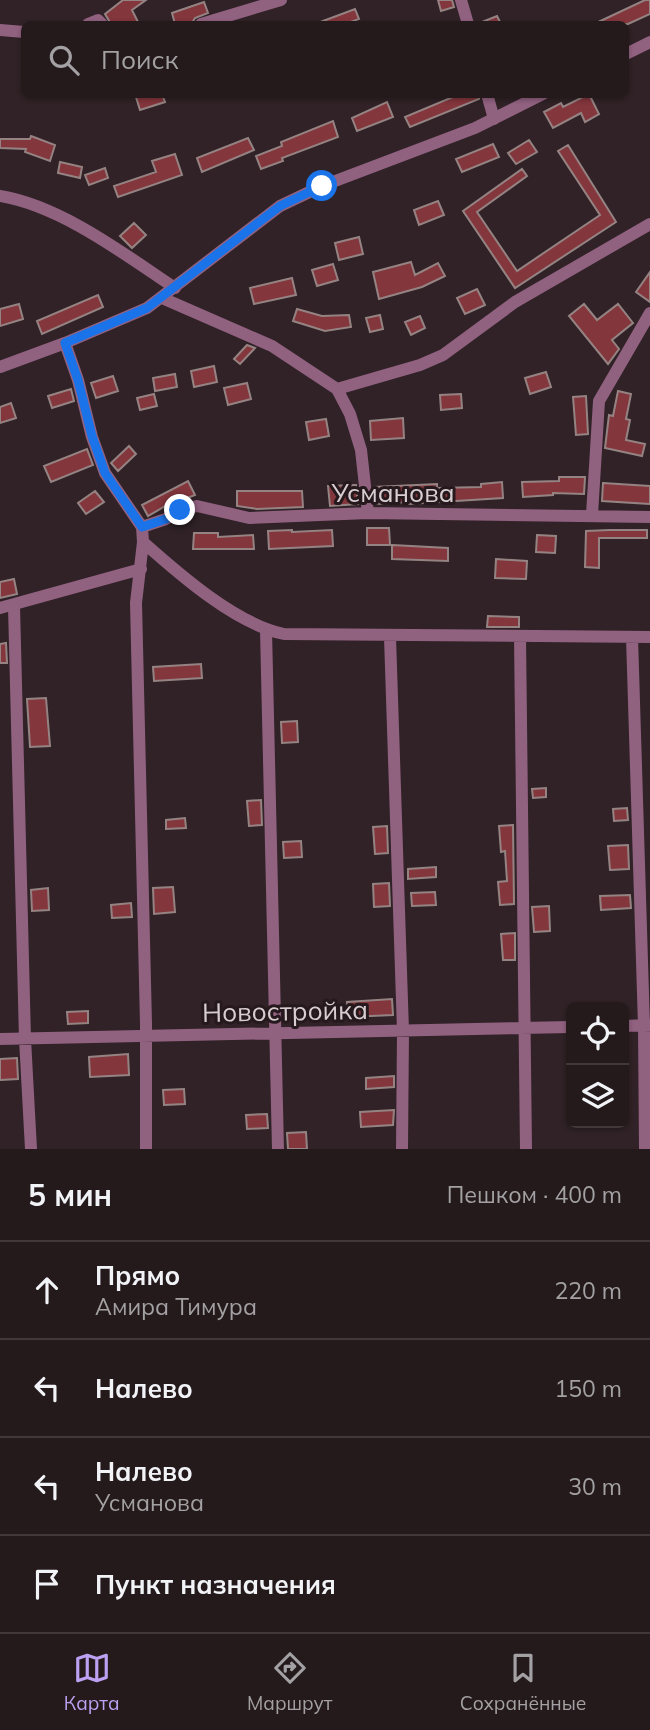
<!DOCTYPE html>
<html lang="ru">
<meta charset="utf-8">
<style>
body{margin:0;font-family:Mulish,sans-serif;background:#2c2325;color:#f1f3f6}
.controls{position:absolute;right:21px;bottom:21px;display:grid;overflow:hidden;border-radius:10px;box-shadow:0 2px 5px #0004}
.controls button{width:63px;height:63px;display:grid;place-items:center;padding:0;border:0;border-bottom:2px solid #41383b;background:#241a1c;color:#f1f3f6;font:35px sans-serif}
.stop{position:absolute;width:21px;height:21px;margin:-16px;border:5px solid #1a73e8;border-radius:50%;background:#fff}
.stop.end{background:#1a73e8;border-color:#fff;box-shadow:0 2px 7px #0008}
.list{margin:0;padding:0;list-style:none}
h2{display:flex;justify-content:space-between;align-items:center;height:91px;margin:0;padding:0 28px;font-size:30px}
h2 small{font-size:23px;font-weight:400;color:#a3a1a3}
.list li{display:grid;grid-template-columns:46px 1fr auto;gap:21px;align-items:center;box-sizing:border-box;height:98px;padding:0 28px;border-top:2px solid #41383b}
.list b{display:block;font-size:26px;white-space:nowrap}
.list p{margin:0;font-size:23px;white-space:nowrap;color:#a3a1a3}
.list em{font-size:23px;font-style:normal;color:#a3a1a3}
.icon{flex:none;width:38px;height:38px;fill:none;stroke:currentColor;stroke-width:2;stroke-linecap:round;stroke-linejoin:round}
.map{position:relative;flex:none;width:650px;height:1149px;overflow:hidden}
.search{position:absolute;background:#241a1c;box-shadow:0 2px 5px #0004;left:21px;right:21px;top:21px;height:77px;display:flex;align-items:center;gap:18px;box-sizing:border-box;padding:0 24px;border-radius:10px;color:#a3a1a3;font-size:26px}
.sheet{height:483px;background:#241a1c}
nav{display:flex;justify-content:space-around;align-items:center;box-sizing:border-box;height:98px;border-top:2px solid #41383b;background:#241a1c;font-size:19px;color:#a3a1a3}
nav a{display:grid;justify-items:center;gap:4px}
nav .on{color:#bca0f2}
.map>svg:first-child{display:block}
.building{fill:#83363c;stroke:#958383;stroke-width:2}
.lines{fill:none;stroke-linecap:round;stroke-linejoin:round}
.minor{stroke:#916180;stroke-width:12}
.route{stroke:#1a73e8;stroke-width:9}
.labels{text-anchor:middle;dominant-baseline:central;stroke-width:6;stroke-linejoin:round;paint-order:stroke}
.street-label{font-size:26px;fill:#d8ced1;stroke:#26191d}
</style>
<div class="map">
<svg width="650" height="1149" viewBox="0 0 650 1149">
<rect width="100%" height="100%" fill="#302226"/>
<path class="building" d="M123 0H146L132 10 139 24H111L105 14Z
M438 0H452L454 7 441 11Z
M645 0H650V14L628 24H594Z
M204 2 208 13 195 18 192 23 175 24 172 13Z
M355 9 359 19 345 24H315Z
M497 16 501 24H477Z
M135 94H162L165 102 140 110Z
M460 94H478L479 99 410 127 405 117Z
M589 94 599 114 585 122 581 113 553 128 544 112 561 103 563 107Z
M387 102 393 117 357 131 352 118Z
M333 121 338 137 282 158 283 161 261 169 256 156 282 146 281 142Z
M31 136 55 145 50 161 25 152 26 149 0 148V139H30Z
M248 138 254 150 202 172 197 158Z
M529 140 537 152 516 164 508 153Z
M493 144 499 157 462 172 456 159Z
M568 145 616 222 515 288 463 211 522 169 527 176 477 212 517 271 600 215 558 151Z
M175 154 182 175 118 197 114 186 156 172 152 161Z
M60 162 82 167 80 178 58 173Z
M105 168 108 178 89 185 85 175Z
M438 201 444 215 419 225 414 210Z
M134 223 146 235 132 248 120 236Z
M359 237 363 254 339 260 335 243Z
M411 262 415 275 438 263 445 276 422 287 379 299 373 272Z
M333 264 338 280 317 286 312 270Z
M650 272V302L636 292Z
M292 278 296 295 254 304 250 288Z
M477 289 485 305 465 314 457 298Z
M98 295 103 307 42 334 37 321Z
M19 304 23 319 0 326V309Z
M584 304 597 320 618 304 633 323 612 340 619 349 608 364 569 316Z
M297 309 322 316 349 315 351 327 325 331 293 321Z
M380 315 383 329 370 332 366 318Z
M420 316 425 328 411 335 405 322Z
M247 345 255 348 240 364 234 359Z
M214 366 217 382 194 387 191 371Z
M546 372 551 387 530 394 525 378Z
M175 374 177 387 155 391 153 378Z
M113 376 118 391 96 398 91 383Z
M247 383 251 399 228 405 224 388Z
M71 389 74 401 52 408 48 396Z
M618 391 631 394 626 419 630 420 626 440 645 444 642 456 605 448 609 415 613 416Z
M154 394 157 406 140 410 137 398Z
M461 394 462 408 441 410 440 395Z
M586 396 588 434 576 435 573 397Z
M11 403 16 418 0 423V407Z
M403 418 404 438 371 440 370 421Z
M326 419 329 436 309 440 306 422Z
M129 446 136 454 118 471 111 463Z
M87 449 93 465 51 482 44 466Z
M559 477H585L584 494 553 493V495L523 497 522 482 559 481Z
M188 481 195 495 175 503 174 501 148 516 142 505Z
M502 482 503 498 409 504V502L376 504 374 487 437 484V488L481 487V484Z
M603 483 650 486V504L602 501Z
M356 485 358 504 330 506 328 486Z
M95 491 104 502 86 514 78 503Z
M237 491H302L303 507 257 509 237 506Z
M367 528H389L390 545H367Z
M292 530V532L332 530 333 546 269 549 268 531Z
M610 530H647V538H599V568L585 567 586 531Z
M194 533H218V537L253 535 254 549H193Z
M537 535 556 536 555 553 536 552Z
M392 545 448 548V561L392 559Z
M496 559 527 561 526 579 495 578Z
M14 579 17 594 0 598V582Z
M488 616 519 617V627H487Z
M6 643 7 663H0V644Z
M201 664 202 678 154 681 153 667Z
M46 698 50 746 30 747 27 699Z
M297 721 298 742 282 743 281 722Z
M546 788V797L533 798 532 789Z
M261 800 262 825 249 826 247 801Z
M627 808 628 820 614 821 613 809Z
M185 818 186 828 166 829V820Z
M513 825 514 904 500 905 498 882 507 881 505 851 501 852 499 826Z
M387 826 388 853 375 854 373 827Z
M301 841 302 857 284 858 283 842Z
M628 845 629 869 610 870 608 846Z
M436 867V877L408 879V869Z
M389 883 390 906 374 907 373 884Z
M173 887 175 912 154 914 153 888Z
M48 888 49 910 32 911 31 890Z
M435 892 436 905 412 906 411 893Z
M630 895 631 908 601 910 600 896Z
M131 903 132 917 112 918 111 905Z
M549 906 550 931 534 932 532 907Z
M515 933V960H503L501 934Z
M392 999 393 1015 348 1017 347 1002Z
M88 1011V1023L68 1024 67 1012Z
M128 1054 129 1075 90 1077 89 1057Z
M17 1058 18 1079 0 1080V1059Z
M394 1076V1087L366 1089V1078Z
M184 1089 185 1104 164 1105 163 1090Z
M394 1110 393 1125 361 1127 360 1112Z
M267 1114 268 1128 247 1129 246 1115Z
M306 1132 307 1149H288L287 1133Z"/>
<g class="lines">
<path class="minor" d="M461 0 468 24
M88 24 98 20 102 24
M201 24 281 0
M0 30 24 32
M626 54 650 42
M487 94 494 119
M0 196C61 206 124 254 175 288
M162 298 272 346 337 389 350 414 361 450 368 513
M65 343 78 380 92 437 105 473 142 527 143 542 136 603 146 1024V1149
M0 367 65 343 147 308 280 206 322 186 475 128 543 94
M337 389 420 365 443 355 515 302 650 224
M592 515 599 401 650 313
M142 527 166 519 180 510 197 506 249 518 368 513 650 517
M143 542C180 575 236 624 284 634L650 637
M14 606 25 1039 31 1149
M0 608 141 569
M266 630 278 1149
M520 636 526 1149
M390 637 403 1031 402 1149
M632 637 644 1026 645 1149
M624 1026 650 1025
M0 1039 571 1027"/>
</g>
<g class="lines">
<path class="route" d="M180 510 166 519 142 527 105 473 92 436 78 380 65 343 147 308 280 206 322 186"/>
</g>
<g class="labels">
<g class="street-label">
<text x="393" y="492">Усманова</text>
<text transform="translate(285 1011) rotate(-1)">Новостройка</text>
</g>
</g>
</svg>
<div class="controls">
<button><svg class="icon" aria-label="locate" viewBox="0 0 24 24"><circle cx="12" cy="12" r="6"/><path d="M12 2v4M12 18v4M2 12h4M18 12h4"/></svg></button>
<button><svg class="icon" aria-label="layers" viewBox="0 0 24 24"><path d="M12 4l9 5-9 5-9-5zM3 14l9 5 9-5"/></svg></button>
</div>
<div class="stop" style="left:322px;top:186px"></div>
<div class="stop end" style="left:180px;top:510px"></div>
<div class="search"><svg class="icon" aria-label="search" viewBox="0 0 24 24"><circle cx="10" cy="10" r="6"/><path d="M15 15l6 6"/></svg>Поиск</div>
</div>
<section class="sheet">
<h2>5 мин<small>Пешком · 400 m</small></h2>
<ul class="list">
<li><svg class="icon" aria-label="ahead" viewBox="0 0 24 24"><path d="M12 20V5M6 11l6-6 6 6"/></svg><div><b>Прямо</b><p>Амира Тимура</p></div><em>220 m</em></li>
<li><svg class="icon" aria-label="left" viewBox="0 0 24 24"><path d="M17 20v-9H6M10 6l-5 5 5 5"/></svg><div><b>Налево</b></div><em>150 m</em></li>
<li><svg class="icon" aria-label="left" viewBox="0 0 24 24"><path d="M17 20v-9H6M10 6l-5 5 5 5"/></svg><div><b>Налево</b><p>Усманова</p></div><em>30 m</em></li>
<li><svg class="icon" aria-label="arrive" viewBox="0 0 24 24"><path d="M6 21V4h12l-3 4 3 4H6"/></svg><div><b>Пункт назначения</b></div></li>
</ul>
</section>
<nav>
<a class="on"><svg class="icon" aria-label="map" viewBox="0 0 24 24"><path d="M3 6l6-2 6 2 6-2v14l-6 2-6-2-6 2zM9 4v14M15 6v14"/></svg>Карта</a>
<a><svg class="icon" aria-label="directions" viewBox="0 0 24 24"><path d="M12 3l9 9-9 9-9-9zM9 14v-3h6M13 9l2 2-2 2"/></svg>Маршрут</a>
<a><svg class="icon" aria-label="saved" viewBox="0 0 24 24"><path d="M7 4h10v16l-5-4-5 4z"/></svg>Сохранённые</a>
</nav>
